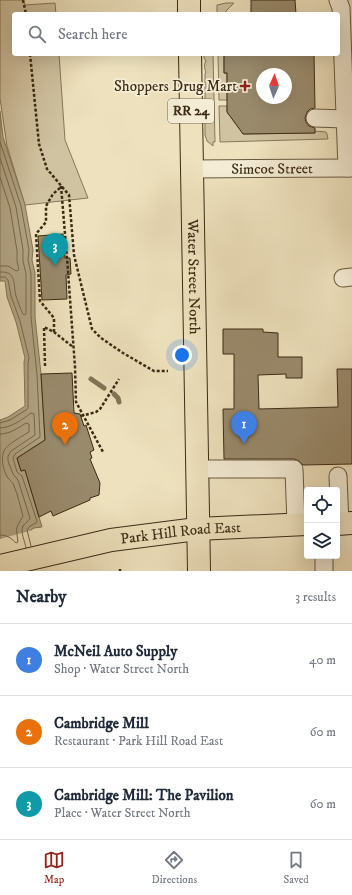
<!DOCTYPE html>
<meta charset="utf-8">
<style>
body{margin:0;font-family:"IM FELL DW Pica",serif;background:#f2f2f3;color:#1f2937}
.controls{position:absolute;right:12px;bottom:12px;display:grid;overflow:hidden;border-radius:4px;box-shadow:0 4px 16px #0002}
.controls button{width:36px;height:36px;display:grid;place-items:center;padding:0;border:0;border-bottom:1px solid #e0e1e3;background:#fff;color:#1f2937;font:20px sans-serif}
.compass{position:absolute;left:256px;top:68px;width:36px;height:36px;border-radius:50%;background:#fff;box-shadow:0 4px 16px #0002;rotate:3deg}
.you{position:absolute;left:182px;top:355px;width:14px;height:14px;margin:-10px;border:3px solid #fff;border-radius:50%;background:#1a73e8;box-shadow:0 0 0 6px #1a73e833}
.badge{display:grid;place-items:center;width:26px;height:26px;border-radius:50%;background:#8f2418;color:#fff;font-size:13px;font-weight:700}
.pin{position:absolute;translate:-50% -33px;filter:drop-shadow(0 1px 2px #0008)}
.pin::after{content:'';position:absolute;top:21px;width:14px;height:12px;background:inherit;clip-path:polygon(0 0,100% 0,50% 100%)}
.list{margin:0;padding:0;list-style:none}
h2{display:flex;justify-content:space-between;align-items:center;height:52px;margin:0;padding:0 16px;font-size:17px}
h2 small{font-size:13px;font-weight:400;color:#747a83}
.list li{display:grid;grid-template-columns:26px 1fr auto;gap:12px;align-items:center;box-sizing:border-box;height:72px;padding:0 16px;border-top:1px solid #e0e1e3}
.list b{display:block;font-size:15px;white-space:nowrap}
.list p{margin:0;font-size:13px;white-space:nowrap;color:#747a83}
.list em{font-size:13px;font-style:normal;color:#747a83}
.icon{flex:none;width:22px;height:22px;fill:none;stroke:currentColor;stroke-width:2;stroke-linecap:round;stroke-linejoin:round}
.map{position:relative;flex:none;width:352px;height:571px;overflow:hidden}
.search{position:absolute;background:#fff;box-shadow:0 4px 16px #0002;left:12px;right:12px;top:12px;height:44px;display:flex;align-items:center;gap:10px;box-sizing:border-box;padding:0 14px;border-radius:4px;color:#747a83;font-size:15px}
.sheet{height:268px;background:#fff}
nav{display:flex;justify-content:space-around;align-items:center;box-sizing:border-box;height:56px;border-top:1px solid #e0e1e3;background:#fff;font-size:11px;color:#747a83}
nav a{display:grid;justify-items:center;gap:2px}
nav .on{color:#8f2418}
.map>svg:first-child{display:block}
.green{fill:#d0c3a1;stroke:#86775a}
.water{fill:#b1a484;stroke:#827457}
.pier{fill:#eee2be}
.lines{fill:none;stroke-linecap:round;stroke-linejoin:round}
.shore{stroke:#76684c;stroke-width:1}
.stream{stroke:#827457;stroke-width:5}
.building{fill:#998a6c;stroke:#3c2b14;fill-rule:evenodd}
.minor-casing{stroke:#68593e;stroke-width:19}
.major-casing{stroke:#3c2b14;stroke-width:24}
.path{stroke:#3c2b14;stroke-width:2.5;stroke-dasharray:3 2;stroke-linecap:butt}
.minor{stroke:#f4ecd5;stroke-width:17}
.major{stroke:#eee2be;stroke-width:22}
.poi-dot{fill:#8f2418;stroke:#f4ecd5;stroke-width:1.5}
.labels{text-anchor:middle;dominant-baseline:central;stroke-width:3.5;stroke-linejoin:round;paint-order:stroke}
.shield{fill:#f4ecd5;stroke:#73654e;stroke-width:1}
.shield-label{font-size:14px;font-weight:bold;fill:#3c2b14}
.poi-label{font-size:15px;fill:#3c2b14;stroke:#f4ecd5;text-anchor:end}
.street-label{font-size:15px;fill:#3c2b14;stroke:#f4ecd5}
</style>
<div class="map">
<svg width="352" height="571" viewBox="0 0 352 571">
<rect width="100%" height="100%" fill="#eee2be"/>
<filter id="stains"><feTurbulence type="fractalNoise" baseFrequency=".005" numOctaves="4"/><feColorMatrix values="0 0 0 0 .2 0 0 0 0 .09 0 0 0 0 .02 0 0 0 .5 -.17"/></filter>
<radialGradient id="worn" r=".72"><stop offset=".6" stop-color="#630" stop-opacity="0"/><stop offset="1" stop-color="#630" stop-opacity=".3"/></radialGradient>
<path class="green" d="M0 0H23L25 5 55 3 56 14H14V54H59L65 140 88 198 25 205 7 146 0 98Z
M226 3H234L226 11V14H217V5Z
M204 54H213L215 142H213V146L207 141 205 135V74L206 72C204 68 204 64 206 61L204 58Z
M218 54H224V73H227V100H219Z
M219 106H227V112L244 134 315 133V131L326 132 327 134 328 139 220 142Z"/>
<path class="water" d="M0 111 3 137 25 205 33 250 32 260 35 273V317L41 374 45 440 17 458 21 471 25 470 42 527 34 528 31 530 42 571 0 544V420L8 417 25 406 24 362 25 358 16 322 7 297 5 281H0Z"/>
<path class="pier" d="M44 527 43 529 33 531 44 571H6L0 551V539Z"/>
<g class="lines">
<path class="shore" d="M0 142 21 206 29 250 28 260 31 274V317L37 375 40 437 15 454 13 458 17 472 22 476 37 521 36 523 30 526 27 530 31 546
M0 158 16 207 23 250V261L26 274V313L25 315 23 314C20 308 18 302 16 296 13 284 17 271 0 272
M0 177 10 208 17 251V261L19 270 16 271 8 266H0
M0 277H5L8 280 11 296 20 321 29 358 28 363V408L26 410 10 420 0 423
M0 428C11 428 23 419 31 413L34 414 35 435 11 451 8 456V461L13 474 18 480 30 518C29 521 25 523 23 526 20 532 25 541 26 548
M0 434C10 434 18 428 26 423L29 424V432C21 437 11 442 5 449 0 456 3 471 8 478 10 481 13 482 14 486 18 495 20 506 23 516 15 530 16 526 18 542L16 543C11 538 7 535 0 535"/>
<path class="stream" d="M91 379 104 388
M114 394 118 398 119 402"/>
</g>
<path class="building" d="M251 0H295L296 14H251Z
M224 54H314L315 108 310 109 307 112 305 118 306 122 309 126 315 128V133L243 134 227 112V73H224ZM262 74H286V98H262Z
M63 234 65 258H70L71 274 66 275 67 299 42 300 38 236Z
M223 329H263V332L278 333V357H302V378H286V374L258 375 259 409 338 407 337 369H352V464L303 465 299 461 294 459H224L223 409H234V354H223Z
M72 373 74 413 80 414 84 426 86 425 94 450 90 452 92 458 90 459 100 483 99 495 90 498V500L53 516 51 511 39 517 25 470 21 471 17 458 45 440 41 374Z"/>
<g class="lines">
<g class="minor-casing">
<g id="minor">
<path d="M338 0 341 8 347 168"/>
<path d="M315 118 345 119"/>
<path id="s1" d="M192 169 352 168"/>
<path d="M343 278 352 277"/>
<path d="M197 469H294L296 524"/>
<path d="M338 476 340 524"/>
<path d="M324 556V571"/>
</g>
</g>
<g class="major-casing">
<g id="major">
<path d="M189 0V14"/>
<path id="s2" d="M190 54 199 571"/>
<path d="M337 524 352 523"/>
<path id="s3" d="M0 566 111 540 197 529 307 524"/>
</g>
</g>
<path class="path" d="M23 0 26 14
M30 54 39 144 47 169 69 195 74 255 92 329 101 338 123 353 154 371H168
M61 186 67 258 75 367 76 402 103 452
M54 332V318L40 301 36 234 46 222V206L53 194 61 187
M45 366 44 327 54 332 73 347
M81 416 96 412 100 409 119 379
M120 569V571"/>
<use href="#minor" class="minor"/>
<use href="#major" class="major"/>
</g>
<path class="poi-dot" d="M243 80h4v4h4v4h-4v4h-4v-4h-4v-4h4z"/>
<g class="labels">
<rect class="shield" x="168" y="99" width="46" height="24" rx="3"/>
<g class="shield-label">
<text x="191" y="111">RR 24</text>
</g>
<g class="poi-label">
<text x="237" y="86">Shoppers Drug Mart</text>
</g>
<g class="street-label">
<text stroke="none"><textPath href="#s1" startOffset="80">Simcoe Street</textPath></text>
<text stroke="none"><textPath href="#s2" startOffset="223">Water Street North</textPath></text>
<text stroke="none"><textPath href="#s3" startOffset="184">Park Hill Road East</textPath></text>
</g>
</g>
<rect width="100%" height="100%" filter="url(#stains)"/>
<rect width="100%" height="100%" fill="url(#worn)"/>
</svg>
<div class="controls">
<button><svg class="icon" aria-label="locate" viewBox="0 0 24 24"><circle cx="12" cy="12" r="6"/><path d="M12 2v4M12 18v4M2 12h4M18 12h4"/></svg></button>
<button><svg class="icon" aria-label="layers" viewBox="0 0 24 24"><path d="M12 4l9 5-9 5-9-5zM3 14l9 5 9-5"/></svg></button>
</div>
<svg class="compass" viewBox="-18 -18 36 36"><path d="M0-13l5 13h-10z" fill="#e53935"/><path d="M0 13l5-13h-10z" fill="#747a83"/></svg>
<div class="you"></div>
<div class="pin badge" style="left:244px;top:444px;background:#3f7fe0">1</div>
<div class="pin badge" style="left:65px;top:445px;background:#e8710a">2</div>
<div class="pin badge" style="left:55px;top:266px;background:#0f9aa8">3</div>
<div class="search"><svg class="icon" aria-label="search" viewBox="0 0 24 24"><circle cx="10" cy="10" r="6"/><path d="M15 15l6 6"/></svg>Search here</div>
</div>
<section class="sheet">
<h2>Nearby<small>3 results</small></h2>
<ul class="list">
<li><span class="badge" style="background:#3f7fe0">1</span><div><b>McNeil Auto Supply</b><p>Shop · Water Street North</p></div><em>40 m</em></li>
<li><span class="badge" style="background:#e8710a">2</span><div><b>Cambridge Mill</b><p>Restaurant · Park Hill Road East</p></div><em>60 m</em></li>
<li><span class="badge" style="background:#0f9aa8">3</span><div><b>Cambridge Mill: The Pavilion</b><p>Place · Water Street North</p></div><em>60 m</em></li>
</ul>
</section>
<nav>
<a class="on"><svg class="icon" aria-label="map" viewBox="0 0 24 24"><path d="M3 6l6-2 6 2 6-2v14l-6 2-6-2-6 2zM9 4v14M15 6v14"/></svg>Map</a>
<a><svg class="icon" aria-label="directions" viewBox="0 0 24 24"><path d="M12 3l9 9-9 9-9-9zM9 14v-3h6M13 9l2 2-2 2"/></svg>Directions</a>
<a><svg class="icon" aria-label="saved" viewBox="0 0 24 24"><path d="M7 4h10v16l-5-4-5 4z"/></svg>Saved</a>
</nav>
